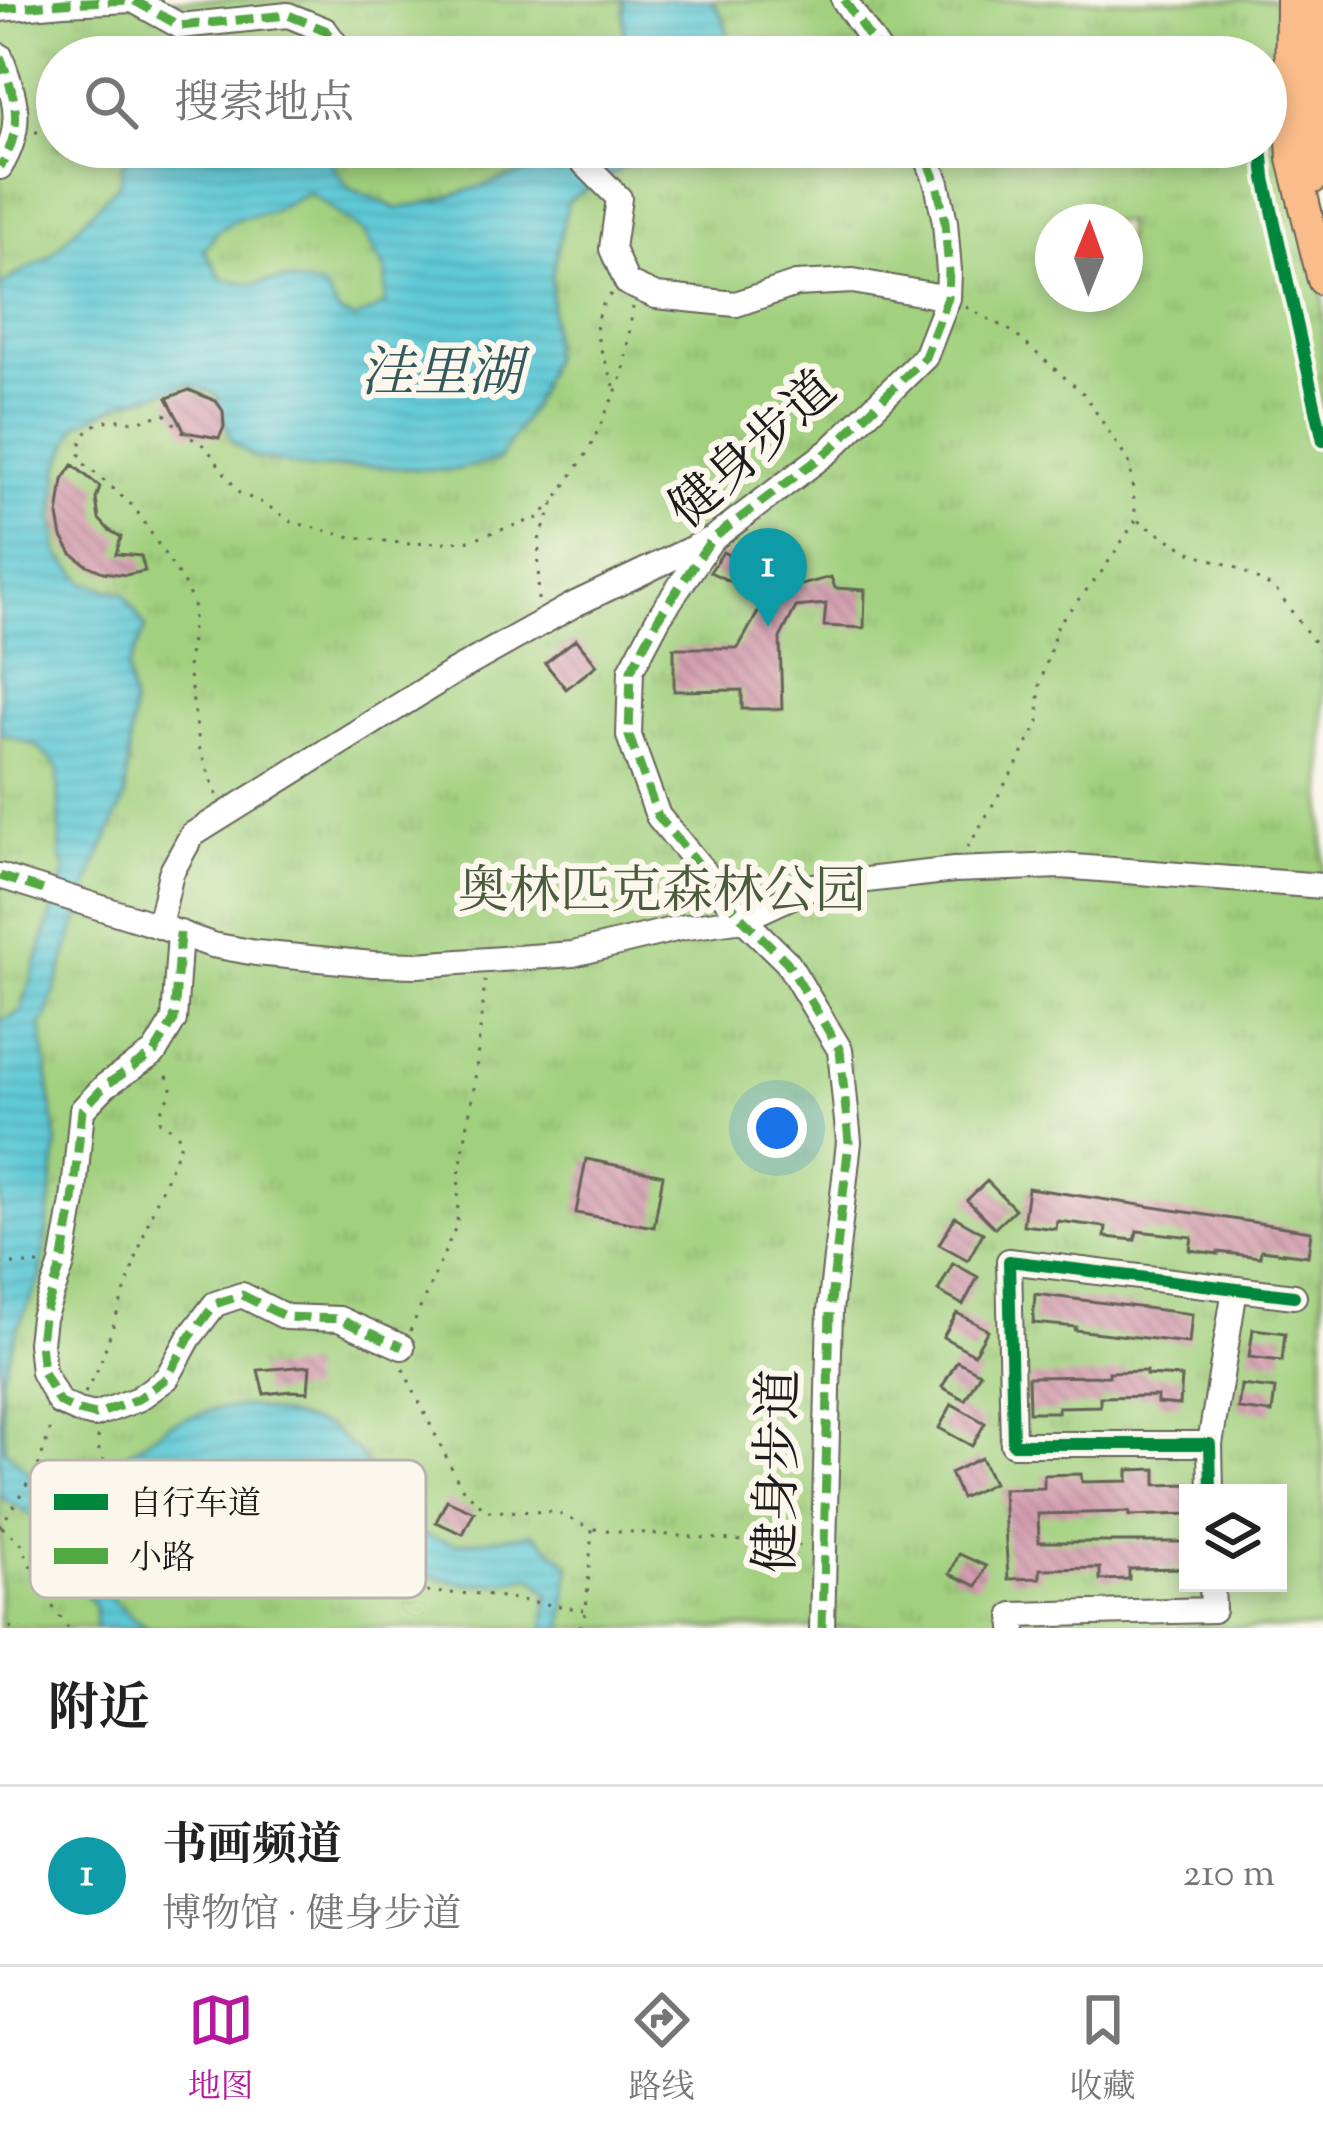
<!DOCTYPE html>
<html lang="zh">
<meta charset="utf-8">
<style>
body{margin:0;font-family:"Sorts Mill Goudy","Noto Serif SC",serif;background:#f2f2f2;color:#222}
.controls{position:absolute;right:36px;bottom:36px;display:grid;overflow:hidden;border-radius:0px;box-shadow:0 6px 18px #0003}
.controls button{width:108px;height:108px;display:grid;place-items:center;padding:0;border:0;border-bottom:3px solid #e0e0e0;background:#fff;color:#222;font:60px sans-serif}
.compass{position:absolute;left:1035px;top:204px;width:108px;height:108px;border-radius:50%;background:#fff;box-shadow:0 6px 18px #0003;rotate:1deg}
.you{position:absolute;left:777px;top:1128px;width:42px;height:42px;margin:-30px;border:9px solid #fff;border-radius:50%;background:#1a73e8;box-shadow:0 0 0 18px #1a73e833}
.badge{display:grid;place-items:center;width:78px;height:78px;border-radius:50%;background:#b5179e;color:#fff;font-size:39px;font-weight:700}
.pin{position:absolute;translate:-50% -99px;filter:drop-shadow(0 3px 6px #0008)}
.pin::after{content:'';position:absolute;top:63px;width:42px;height:36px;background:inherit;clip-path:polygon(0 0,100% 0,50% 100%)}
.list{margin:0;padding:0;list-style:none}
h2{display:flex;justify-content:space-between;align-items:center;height:156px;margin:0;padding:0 48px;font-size:51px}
h2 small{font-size:39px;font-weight:400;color:#767676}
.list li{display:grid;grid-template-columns:78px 1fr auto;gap:36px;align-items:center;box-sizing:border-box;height:180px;padding:0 48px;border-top:3px solid #e0e0e0}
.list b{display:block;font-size:45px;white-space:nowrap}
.list p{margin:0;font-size:39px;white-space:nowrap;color:#767676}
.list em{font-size:39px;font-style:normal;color:#767676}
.icon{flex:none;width:66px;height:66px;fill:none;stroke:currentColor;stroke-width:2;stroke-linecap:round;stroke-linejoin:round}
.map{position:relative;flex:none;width:1323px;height:1628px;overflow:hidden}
.search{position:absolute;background:#fff;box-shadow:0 6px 18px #0003;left:36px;right:36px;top:36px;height:132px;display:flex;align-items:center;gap:30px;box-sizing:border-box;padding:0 42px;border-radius:66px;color:#767676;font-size:45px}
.sheet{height:336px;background:#fff}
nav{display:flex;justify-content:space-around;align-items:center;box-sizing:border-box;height:168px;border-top:3px solid #e0e0e0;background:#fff;font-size:33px;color:#767676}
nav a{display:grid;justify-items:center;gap:6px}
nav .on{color:#b5179e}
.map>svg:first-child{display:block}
.park{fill:url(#park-tufts);stroke:#5e764d;stroke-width:3;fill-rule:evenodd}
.water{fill:url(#water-rules);stroke:#3d7279;stroke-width:3;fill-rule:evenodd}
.building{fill:url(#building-back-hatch)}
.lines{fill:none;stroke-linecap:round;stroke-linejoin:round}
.minor-casing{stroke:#666359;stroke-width:28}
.major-casing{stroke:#666359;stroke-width:34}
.path{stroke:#666359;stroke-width:3;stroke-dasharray:3 9;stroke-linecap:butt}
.minor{stroke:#fff;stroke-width:24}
.major{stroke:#f9bc8a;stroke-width:30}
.quiet{stroke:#52a943;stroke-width:9;stroke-dasharray:18 9;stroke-linecap:butt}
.cycleway-casing{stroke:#fbf7ec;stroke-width:20}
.cycleway{stroke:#00873e;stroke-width:12}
.labels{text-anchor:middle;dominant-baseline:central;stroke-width:12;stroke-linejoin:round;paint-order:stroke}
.street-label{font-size:51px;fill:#1c1c1c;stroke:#fbf7ec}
.park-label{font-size:51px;fill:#4b5b3e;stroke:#fbf7ec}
.water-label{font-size:54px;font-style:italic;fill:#33595d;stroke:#fbf7ec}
.key{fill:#fbf7ec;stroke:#b8b5ae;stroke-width:3}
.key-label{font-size:33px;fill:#1c1c1c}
</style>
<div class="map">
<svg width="1323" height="1628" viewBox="0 0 1323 1628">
<defs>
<pattern id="park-tufts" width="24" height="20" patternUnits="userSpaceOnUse" patternTransform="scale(3)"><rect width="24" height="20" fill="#a1d07e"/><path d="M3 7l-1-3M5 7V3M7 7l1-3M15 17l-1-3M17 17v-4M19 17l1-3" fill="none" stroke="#8ab26c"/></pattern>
<pattern id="water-rules" width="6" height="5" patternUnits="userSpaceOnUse" patternTransform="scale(3)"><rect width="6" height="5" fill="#5ec9d6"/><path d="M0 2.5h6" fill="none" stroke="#51acb7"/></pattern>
<pattern id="building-back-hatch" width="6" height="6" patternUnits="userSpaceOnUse" patternTransform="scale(3)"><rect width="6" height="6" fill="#d096ab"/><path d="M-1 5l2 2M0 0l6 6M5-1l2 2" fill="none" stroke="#a87a8a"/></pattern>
</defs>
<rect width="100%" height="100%" fill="#fbf7ec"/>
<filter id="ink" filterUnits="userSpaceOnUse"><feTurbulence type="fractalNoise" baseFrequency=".00833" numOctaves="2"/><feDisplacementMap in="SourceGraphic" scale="24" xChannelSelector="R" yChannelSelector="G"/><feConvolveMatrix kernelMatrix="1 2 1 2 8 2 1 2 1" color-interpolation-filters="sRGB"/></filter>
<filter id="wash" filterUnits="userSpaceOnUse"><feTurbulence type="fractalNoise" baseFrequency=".004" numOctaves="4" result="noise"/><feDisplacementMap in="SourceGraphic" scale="48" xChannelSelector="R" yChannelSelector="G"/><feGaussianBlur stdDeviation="2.7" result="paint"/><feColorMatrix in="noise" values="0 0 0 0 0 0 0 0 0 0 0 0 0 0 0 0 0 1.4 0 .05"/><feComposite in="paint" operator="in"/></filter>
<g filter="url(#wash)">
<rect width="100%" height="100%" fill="#f0e6ca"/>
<path class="park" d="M0 0H1323V1628H0ZM57 57H1266V147H57ZM1053 222H1125V294H1053ZM1188 1493H1278V1583H1188Z"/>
<path class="water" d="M621 0H712L725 21 731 57H623L624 3Z
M153 147H320L349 188 398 209 442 199 554 163 559 173 571 147H650L617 172 568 201 552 276 551 358 532 406 498 461 449 471 364 466 309 469 253 457 231 441 216 394 188 385 125 402 77 425 60 465 54 515 58 553 86 583 124 594 146 628 127 670 133 705 125 798 94 869 46 1019 41 1024 57 1146 41 1277 18 1327 1 1381 5 1449 34 1477 75 1484 89 1473 125 1455 170 1424 211 1410 249 1406 327 1426 361 1455 390 1502 414 1532 455 1544 533 1533 570 1565 563 1628H544L548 1593 531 1576 507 1582 471 1585 438 1578 363 1549 338 1521 317 1506 286 1503 258 1505 225 1521H194L178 1514 150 1513 119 1534 110 1571 112 1599 131 1617 150 1628H96L95 1606 72 1576 52 1528 0 1497V1022L21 1011 66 869 61 860 58 768 37 746 0 733V287L14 276 48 258 120 182 123 161ZM309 192 364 233 386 271 385 304 355 319 340 314 323 287 285 280 252 284 223 279 204 250 219 230 242 218 269 213Z"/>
<g id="blocks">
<path class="building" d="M189 390 216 401 223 411 224 427 219 438 185 432 167 398Z
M73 465 100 487 96 499 99 519 109 530 121 537 116 554 141 556 145 571 126 575 103 572 87 565 72 554 62 537 58 516 63 480Z
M723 552 774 579 785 575 790 588 831 577 835 588 865 590 864 628 824 626 826 604 796 607 780 638 782 709H742V690L674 691V648H738L766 598 710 572Z
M576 639 597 665 566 689 545 663Z
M586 1159 663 1175 654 1227 576 1213Z
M987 1181 1015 1209 995 1228 967 1200Z
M1028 1188 1311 1231 1308 1256 1261 1250 1260 1257 1218 1252V1254L1190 1250 1192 1237 1137 1231 1135 1240 1105 1237 1106 1227 1057 1221 1056 1229 1023 1225Z
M955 1217 983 1233 968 1260 939 1244Z
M953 1263 978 1277 963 1305 938 1291Z
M1035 1294 1192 1314 1189 1343 1075 1330 1076 1327 1033 1323Z
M957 1313 988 1330 974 1354 943 1337Z
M1253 1329 1285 1333 1282 1361 1249 1357Z
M957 1361 980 1373 965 1400 942 1387Z
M310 1366 308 1392 291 1391 264 1394 258 1370Z
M1146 1371V1375L1182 1377 1180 1405 1157 1403V1396L1100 1397V1406L1058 1407V1412H1029L1028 1377 1109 1376V1372Z
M1241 1385 1275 1389 1272 1413 1238 1409Z
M952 1404 985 1423 972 1446 939 1428Z
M981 1458 993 1483 961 1498 950 1473Z
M1156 1469V1485L1188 1484V1514L1129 1516V1512L1038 1514 1039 1542H1188V1568L1129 1569V1579L1100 1580V1568L1040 1569V1578L1008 1579 1003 1489 1044 1488V1475L1081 1474 1082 1482 1128 1481V1470Z
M447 1500 474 1512 463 1534 436 1522Z
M959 1554 986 1566 977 1586 950 1574Z"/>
</g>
</g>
<g filter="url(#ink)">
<use href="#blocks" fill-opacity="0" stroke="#666359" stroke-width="3"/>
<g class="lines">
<g class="minor-casing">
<path id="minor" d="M844 0 883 57
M0 9 63 3 133 0 180 26 288 15 325 30 345 57
M0 56C16 99 25 126 0 167
M568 147 619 198 612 249 627 283 656 296 736 304 796 284 853 281 948 298
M0 876 159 926 171 873 192 835 452 673 575 604 710 540
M159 926 212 945 256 953 373 964 417 965 573 954 680 928 743 919 814 886 954 870 1061 866 1323 886
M180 933 174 1020 154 1053 106 1085 82 1110 73 1201 62 1264 43 1318 40 1343 43 1372 59 1402 78 1411 95 1415 138 1399 167 1378 189 1338 215 1304 242 1295 286 1317 339 1319 402 1347
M1210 1444 1235 1289
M1211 1493 1210 1444H1013L1009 1261 1294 1296
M822 1628 830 1311 849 1142 840 1050 787 962 743 919 658 816 629 736 631 670 659 617 711 540 829 451 925 357 948 298 949 271 945 222 937 183 923 147
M1014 1628 1013 1615 1213 1610 1212 1583"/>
</g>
<g class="major-casing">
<path id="major" d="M1291 0 1290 103 1293 159 1323 280
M1313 178 1315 0"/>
</g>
<path class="path" d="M161 57 169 43
M35 132H57
M611 294C580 329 607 353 615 390
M966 307 1011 331 1084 394 1130 464 1136 520 1103 570 1058 624 1039 688V721L1021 757 968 847
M1138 521 1190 552 1235 567 1275 589 1323 654
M538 600 539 540 554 502 589 450 623 375 633 307
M217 795 200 750 188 668 194 608 186 587 134 507 81 461C76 438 90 421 114 420 121 419 128 422 134 421 144 421 155 416 165 414L185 434 206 447 239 493 265 504 292 522 346 536 407 544 466 541 538 518 554 502
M0 1264H40
M410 1331 457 1224 459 1175 474 1088 485 981
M403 1369 461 1487 487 1511 555 1512 592 1529 586 1611 580 1628
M85 1393 99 1367 150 1217 182 1140 175 1131 160 1122 162 1108 173 1091 165 1071
M98 1436 99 1452 142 1524 186 1535H211L266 1522 293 1523 349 1559 376 1582 414 1592 483 1594 584 1610
M0 1527 38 1467 53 1421
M2 1527 21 1543 42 1592 68 1628
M594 1529 806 1546
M10 1628 16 1625 21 1628"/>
<use href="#minor" class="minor"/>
<use href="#major" class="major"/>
<path class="quiet" d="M844 0 883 57
M0 9 63 3 133 0 180 26 288 15 325 30 345 57
M0 56C16 99 25 126 0 167
M568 147 569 148
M0 876 50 892
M180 933 174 1020 154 1053 106 1085 82 1110 73 1201 62 1264 43 1318 40 1343 43 1372 59 1402 78 1411 95 1415 138 1399 167 1378 189 1338 215 1304 242 1295 286 1317 339 1319 402 1347
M822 1628 830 1311 849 1142 840 1050 787 962 743 919 658 816 629 736 631 670 659 617 711 540 829 451 925 357 948 298 949 271 945 222 937 183 923 147"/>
<g class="cycleway-casing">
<path id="cycleway" d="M1262 147 1265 178 1323 441
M1211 1493 1210 1444H1013L1009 1261 1294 1296"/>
</g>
<use href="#cycleway" class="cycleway"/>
</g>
</g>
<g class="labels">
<g class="street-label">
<text transform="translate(755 452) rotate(-42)">健身步道</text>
<text transform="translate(781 1471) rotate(-89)">健身步道</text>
</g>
<g class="park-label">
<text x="662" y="894">奥林匹克森林公园</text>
</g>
<g class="water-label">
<text x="441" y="377">洼里湖</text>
</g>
</g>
<rect x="30" y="1460" width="396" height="138" rx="18" class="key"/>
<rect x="54" y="1494" width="54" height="16" fill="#00873e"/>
<rect x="54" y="1548" width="54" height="16" fill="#52a943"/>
<g class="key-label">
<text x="129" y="1514">自行车道</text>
<text x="129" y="1568">小路</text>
</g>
</svg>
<div class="controls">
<button><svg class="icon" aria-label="layers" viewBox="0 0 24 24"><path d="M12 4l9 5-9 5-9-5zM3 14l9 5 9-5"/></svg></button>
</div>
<svg class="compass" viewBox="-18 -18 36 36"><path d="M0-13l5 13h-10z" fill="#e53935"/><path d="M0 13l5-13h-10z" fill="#767676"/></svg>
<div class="you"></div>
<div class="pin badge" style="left:768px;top:627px;background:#0f9aa8">1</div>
<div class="search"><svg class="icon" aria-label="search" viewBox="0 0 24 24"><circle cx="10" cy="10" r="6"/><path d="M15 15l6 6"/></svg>搜索地点</div>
</div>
<section class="sheet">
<h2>附近<small></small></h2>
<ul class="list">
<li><span class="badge" style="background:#0f9aa8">1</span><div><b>书画频道</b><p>博物馆 · 健身步道</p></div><em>210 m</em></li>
</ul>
</section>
<nav>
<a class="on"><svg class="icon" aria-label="map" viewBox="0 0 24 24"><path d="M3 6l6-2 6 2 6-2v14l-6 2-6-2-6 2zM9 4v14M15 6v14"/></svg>地图</a>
<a><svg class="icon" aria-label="directions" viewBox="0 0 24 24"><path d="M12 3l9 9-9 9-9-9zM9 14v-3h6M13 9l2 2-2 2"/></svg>路线</a>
<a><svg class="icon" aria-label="saved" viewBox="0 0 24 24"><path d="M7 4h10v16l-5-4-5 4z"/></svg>收藏</a>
</nav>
